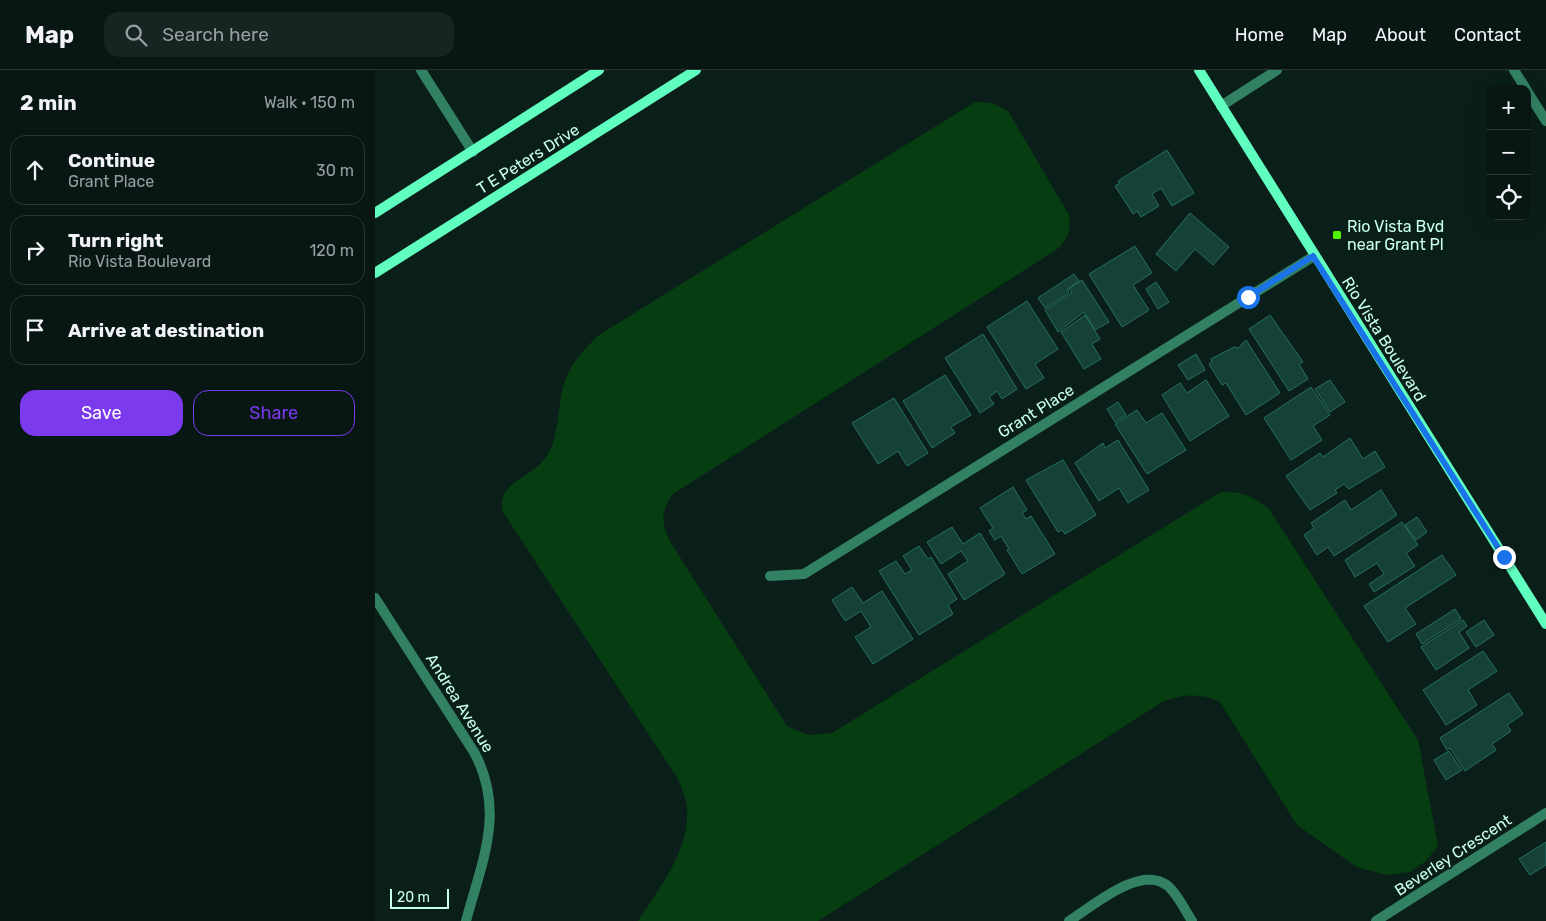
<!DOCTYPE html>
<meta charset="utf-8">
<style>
body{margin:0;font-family:Rubik,sans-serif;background:#162422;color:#f1f3f6}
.controls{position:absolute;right:15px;top:15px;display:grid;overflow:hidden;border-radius:10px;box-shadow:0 5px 20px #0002}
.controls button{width:45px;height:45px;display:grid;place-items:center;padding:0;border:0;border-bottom:1px solid #293634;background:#081714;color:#f1f3f6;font:25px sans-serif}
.scale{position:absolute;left:15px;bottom:12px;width:59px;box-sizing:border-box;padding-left:5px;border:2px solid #c9ffee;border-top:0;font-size:14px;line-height:18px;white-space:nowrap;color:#c9ffee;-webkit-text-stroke:4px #0b1f1a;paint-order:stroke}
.stop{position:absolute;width:15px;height:15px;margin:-11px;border:4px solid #1a73e8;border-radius:50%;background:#fff}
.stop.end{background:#1a73e8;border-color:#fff;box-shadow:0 1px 5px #0008}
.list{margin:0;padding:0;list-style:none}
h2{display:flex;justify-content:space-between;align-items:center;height:65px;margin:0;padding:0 20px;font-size:21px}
h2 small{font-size:16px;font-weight:400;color:#989fa0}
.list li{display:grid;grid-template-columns:32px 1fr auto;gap:15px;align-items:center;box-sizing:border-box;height:70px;margin:0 10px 10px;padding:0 10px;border:1px solid #293634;border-radius:15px}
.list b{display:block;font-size:19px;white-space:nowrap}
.list p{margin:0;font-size:16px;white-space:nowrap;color:#989fa0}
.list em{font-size:16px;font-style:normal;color:#989fa0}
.actions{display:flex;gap:10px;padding:15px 20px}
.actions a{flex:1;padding:11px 0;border:1px solid #7c3aed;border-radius:15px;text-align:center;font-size:18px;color:#7c3aed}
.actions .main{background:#7c3aed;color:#fff}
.icon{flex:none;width:28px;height:28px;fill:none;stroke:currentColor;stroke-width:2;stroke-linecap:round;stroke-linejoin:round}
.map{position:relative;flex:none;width:1171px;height:851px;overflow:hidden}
header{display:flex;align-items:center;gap:30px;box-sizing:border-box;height:70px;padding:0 25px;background:#081714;border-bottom:1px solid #293634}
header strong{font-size:24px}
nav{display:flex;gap:28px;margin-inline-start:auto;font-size:18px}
.search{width:350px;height:45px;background:#162422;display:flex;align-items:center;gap:12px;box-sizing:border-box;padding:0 18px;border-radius:15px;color:#989fa0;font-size:19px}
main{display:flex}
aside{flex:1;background:#081714}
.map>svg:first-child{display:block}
.water{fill:#063d11}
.building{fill:#164138;stroke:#266f5e}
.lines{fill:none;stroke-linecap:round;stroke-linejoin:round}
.lane{stroke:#338163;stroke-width:10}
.street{stroke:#338163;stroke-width:10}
.secondary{stroke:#60ffbf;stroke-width:10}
.route{stroke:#1a73e8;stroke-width:6}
.poi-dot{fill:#50f400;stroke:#0b1f1a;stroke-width:2}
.labels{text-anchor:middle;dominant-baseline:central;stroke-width:4;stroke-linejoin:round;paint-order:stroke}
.street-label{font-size:16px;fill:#c9ffee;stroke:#0b1f1a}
.poi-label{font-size:16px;fill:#c9ffee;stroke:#0b1f1a;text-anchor:start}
</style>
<header>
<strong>Map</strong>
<div class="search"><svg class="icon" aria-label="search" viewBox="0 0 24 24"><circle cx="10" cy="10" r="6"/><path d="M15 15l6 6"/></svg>Search here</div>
<nav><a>Home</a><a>Map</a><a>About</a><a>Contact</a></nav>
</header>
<main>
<aside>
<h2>2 min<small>Walk · 150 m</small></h2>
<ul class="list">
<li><svg class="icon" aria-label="ahead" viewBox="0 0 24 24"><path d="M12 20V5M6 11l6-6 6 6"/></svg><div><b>Continue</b><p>Grant Place</p></div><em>30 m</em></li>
<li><svg class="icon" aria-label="right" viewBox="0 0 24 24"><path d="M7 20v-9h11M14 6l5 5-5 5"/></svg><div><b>Turn right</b><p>Rio Vista Boulevard</p></div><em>120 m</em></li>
<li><svg class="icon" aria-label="arrive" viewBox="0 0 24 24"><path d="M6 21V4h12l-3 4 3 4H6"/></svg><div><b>Arrive at destination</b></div></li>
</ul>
<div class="actions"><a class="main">Save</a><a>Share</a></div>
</aside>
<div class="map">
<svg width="1171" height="851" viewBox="0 0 1171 851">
<rect width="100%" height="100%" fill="#0b1f1a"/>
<path class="water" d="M600 32 617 33 633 41 694 145C696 161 693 169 681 180L298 424C285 442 286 454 296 473L412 656 433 665 457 663 846 422C867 421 878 426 894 439L1043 670 1063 776 1051 791 1035 802 1011 805 982 797 922 755 845 632C826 623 809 624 789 631L443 851H263C284 819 315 780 312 739 312 729 306 718 303 709L128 442C121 414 151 410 167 392 187 371 181 333 191 308 198 290 211 278 224 265Z"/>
<path class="building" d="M792 80 819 123 797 136 786 118 777 124 784 136 766 147 762 141 758 144 740 116 745 113 743 111Z
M815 143 854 177 838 195 820 179 801 201 781 184Z
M760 176 777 203 758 215 774 240 747 257 714 204Z
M699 204 704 211 692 219 694 223 670 238 663 228Z
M707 210 734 252 720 260 709 242 683 262 670 240 697 223 694 219Z
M781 212 794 232 783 239 771 219Z
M652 231 683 279 660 294 669 308 651 319 612 257Z
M710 245 725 269 717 274 726 289 709 299 686 262Z
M895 245 928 292 924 294 933 309 914 321 874 259Z
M608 264 642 319 627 329 622 321 614 327 619 334 605 343 570 288Z
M871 270 905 323 871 345 851 313 847 315 834 294 837 292 836 289 859 277 863 278Z
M821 284 830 300 813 310 803 295Z
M570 305 596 345 576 357 580 363 557 378 528 331Z
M831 310 854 346 815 371 787 325 805 313 812 323Z
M955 310 970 332 955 342 940 319Z
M936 317 955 345 938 356 947 370 916 390 889 348Z
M519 328 553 383 532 396 523 381 503 394 477 353Z
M743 332 751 345 740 352 732 339Z
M762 340 771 353 787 343 811 380 772 404 740 354Z
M975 368 988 389 1000 381 1010 397 974 419 969 414 960 420 962 423 935 440 911 406 945 383 948 387Z
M743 370 774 420 753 433 744 418 724 431 700 393 728 373 730 378Z
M688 390 721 445 690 464 687 460 683 462 651 410Z
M638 417 652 440 647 443 651 449 656 446 680 484 647 504 632 480 634 479 626 466 620 470 614 461 618 458 605 438Z
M1006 420 1022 445 959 486 953 477 942 485 929 465 939 458 936 453 970 430 976 440Z
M1042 447 1052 462 1041 470 1030 455Z
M1027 452 1043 475 1031 483 1040 496 999 522 994 514 1009 504 1002 493 980 507 970 490Z
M577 457 588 474 605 463 630 504 589 530 573 504 593 491 586 481 566 494 552 472Z
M544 476 553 489 556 487 582 529 573 535 578 544 544 565 504 501 521 491 530 504 537 500 528 486Z
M1067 485 1081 505 1030 538 1041 554 1013 572 989 536Z
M477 517 488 533 507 521 538 569 498 594 480 567 496 557 486 541 470 551 457 530Z
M1080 539 1086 549 1047 574 1041 564Z
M1088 550 1092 556 1084 562 1094 578 1061 600 1046 577Z
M1109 550 1119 565 1101 577 1091 562Z
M1108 581 1122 601 1093 620 1102 635 1071 655 1048 620Z
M1134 623 1148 644 1132 655 1136 661 1117 674 1121 680 1090 701 1075 678 1072 680 1065 668Z
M1074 681 1087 700 1071 710 1059 690Z
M1171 772V795L1155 805 1144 789Z"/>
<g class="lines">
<path class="lane" d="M846 36 902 0"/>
<path class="street" d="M46 0 98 82
M1139 0 1151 19
M1152 21 1171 51
M395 506 429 504 939 186
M0 528 99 682C131 741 107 791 91 851
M694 851C718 836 765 794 793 816 803 825 810 840 817 851
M1001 851 1171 743"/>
<path class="secondary" d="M824 0 1171 554
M0 143 224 0
M0 203 321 0"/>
</g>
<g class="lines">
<path class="route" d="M873 227 938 186 1129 487"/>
</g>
<rect class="poi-dot" x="957" y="160" width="10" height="10" rx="2.5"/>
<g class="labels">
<g class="street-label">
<text transform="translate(153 89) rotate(-32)">T E Peters Drive</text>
<text transform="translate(1009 269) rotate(58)">Rio Vista Boulevard</text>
<text transform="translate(661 341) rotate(-32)">Grant Place</text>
<text transform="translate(85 633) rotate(58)">Andrea Avenue</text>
<text transform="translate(1078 785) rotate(-33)">Beverley Crescent</text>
</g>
<g class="poi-label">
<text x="972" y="156">Rio Vista Bvd<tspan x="972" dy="18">near Grant Pl</tspan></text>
</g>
</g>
</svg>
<div class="controls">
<button>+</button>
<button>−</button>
<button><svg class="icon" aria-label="locate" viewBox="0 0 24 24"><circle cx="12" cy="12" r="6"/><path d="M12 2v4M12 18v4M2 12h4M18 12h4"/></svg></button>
</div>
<div class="scale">20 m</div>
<div class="stop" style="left:873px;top:227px"></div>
<div class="stop end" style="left:1129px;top:487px"></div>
</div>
</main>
